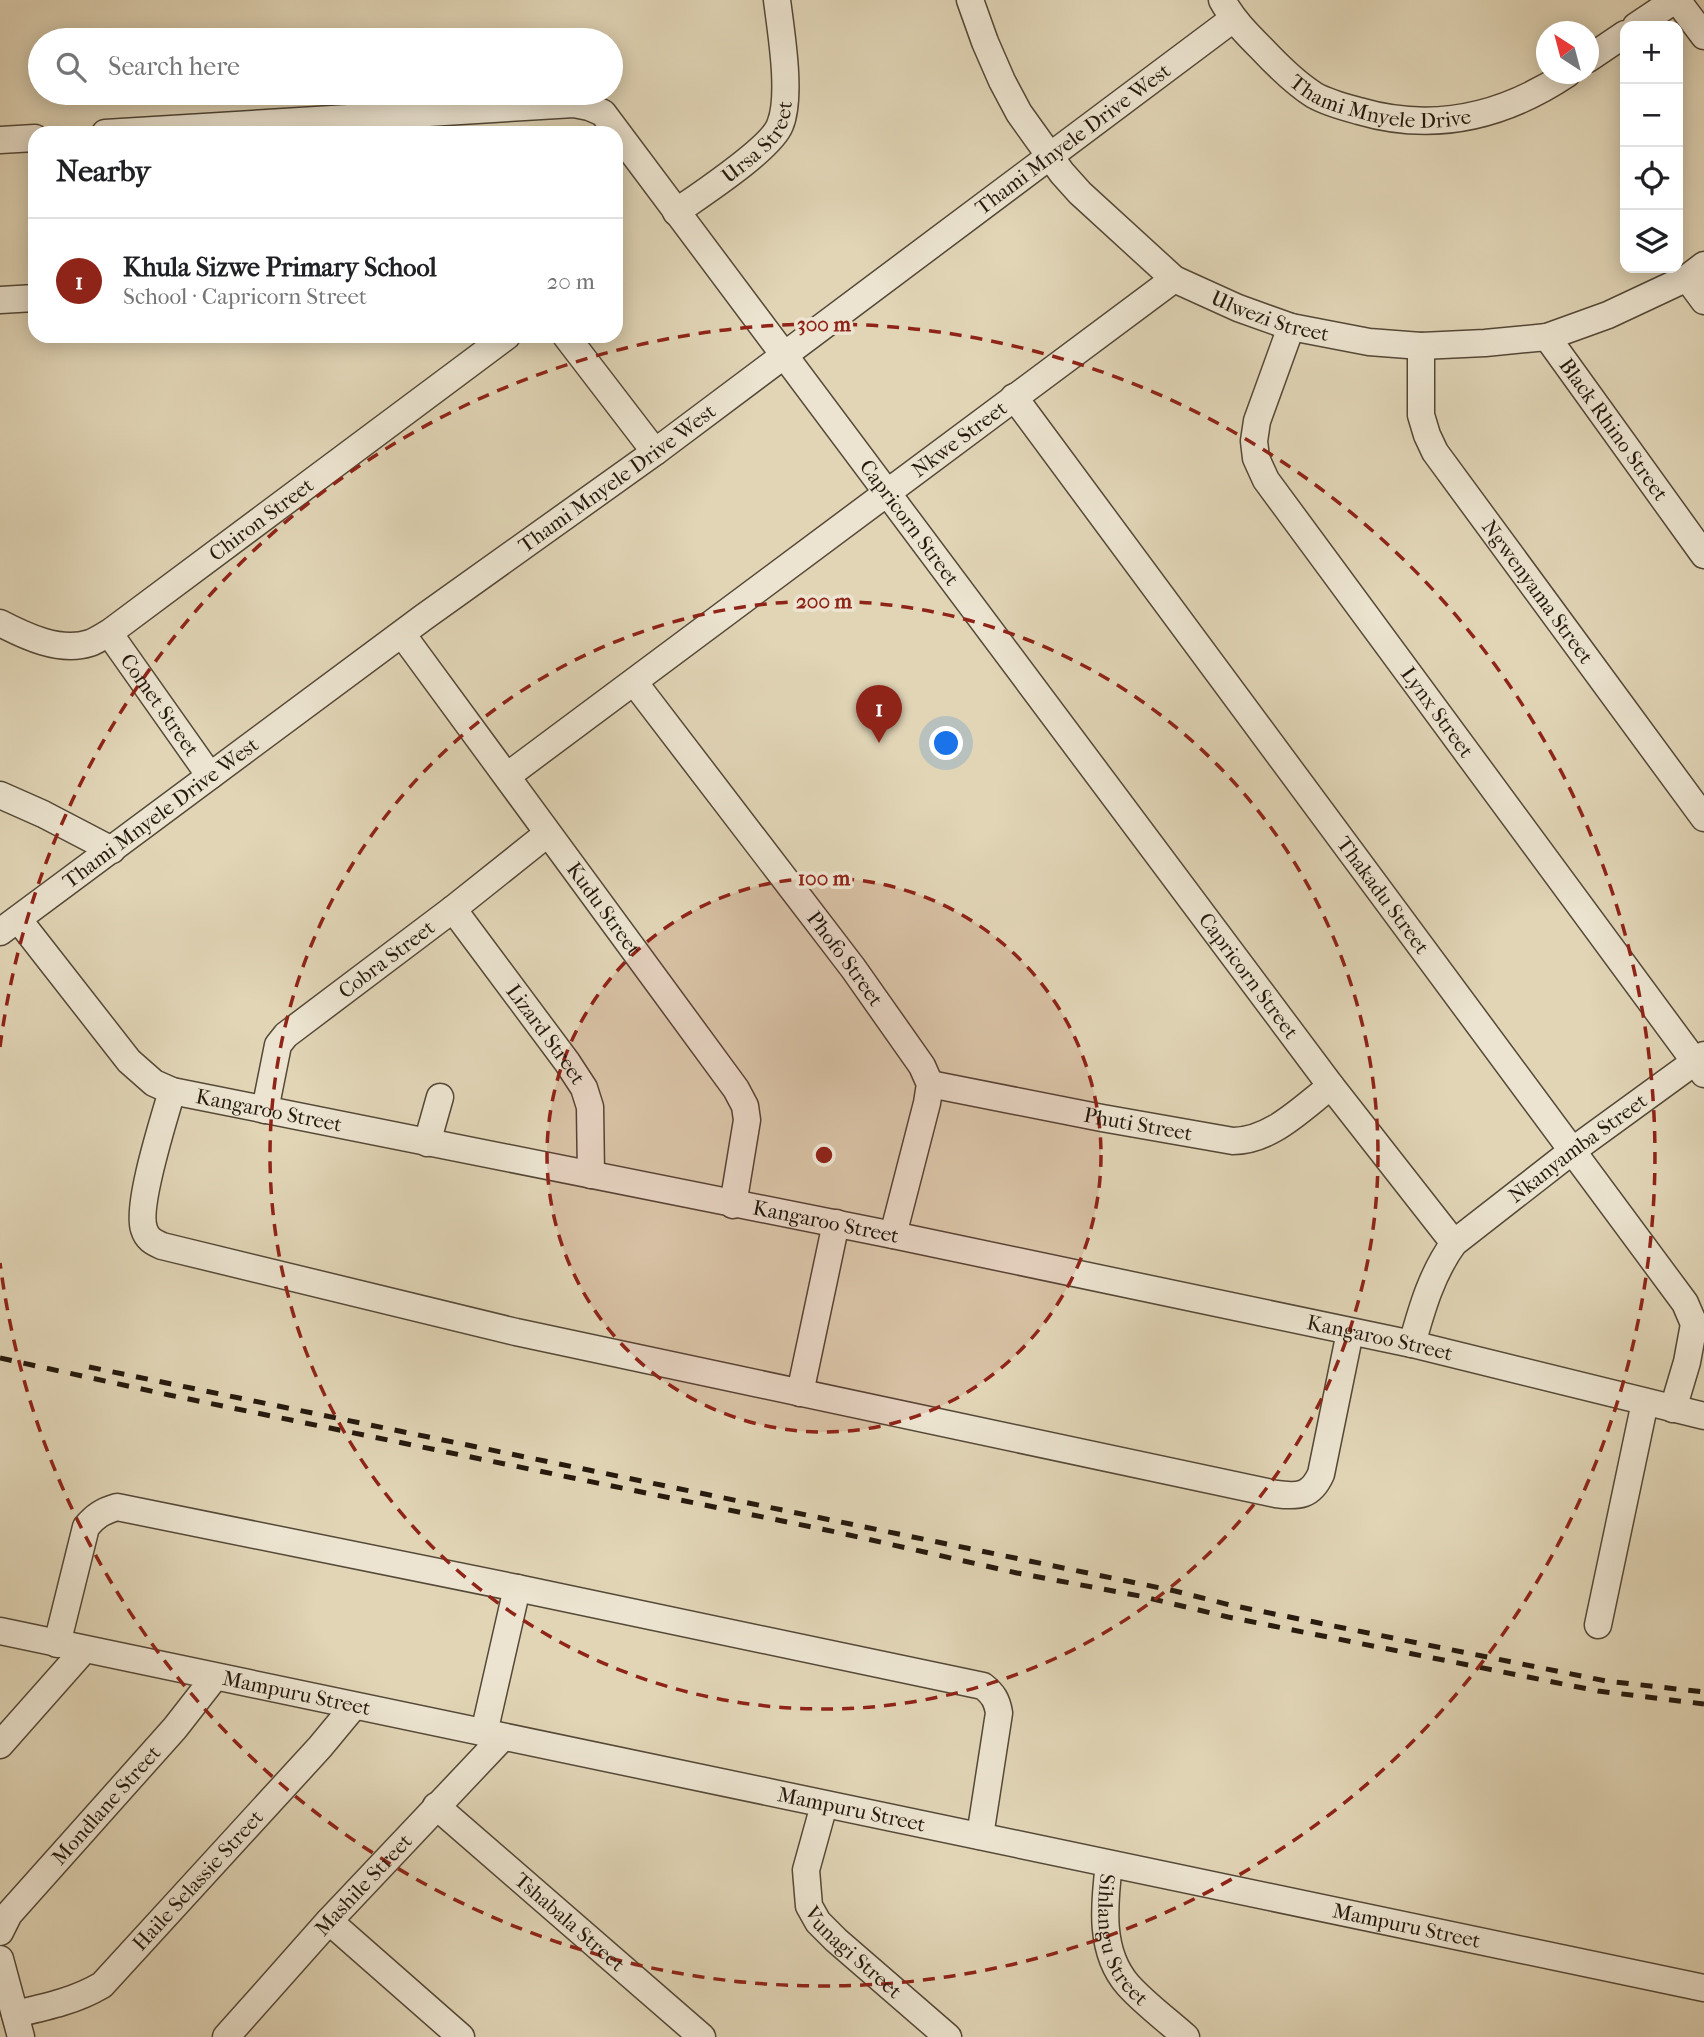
<!DOCTYPE html>
<meta charset="utf-8">
<style>
body{margin:0;font-family:"IM FELL French Canon",serif;background:#f6f6f6;color:#202124}
.controls{position:absolute;right:21px;top:21px;display:grid;overflow:hidden;border-radius:14px;box-shadow:0 4px 18px #0003}
.controls button{width:63px;height:63px;display:grid;place-items:center;padding:0;border:0;border-bottom:2px solid #e0e0e0;background:#fff;color:#202124;font:35px sans-serif}
.compass{position:absolute;left:1536px;top:21px;width:63px;height:63px;border-radius:50%;background:#fff;box-shadow:0 4px 18px #0003;rotate:324deg}
.you{position:absolute;left:947px;top:744px;width:24px;height:24px;margin:-18px;border:5px solid #fff;border-radius:50%;background:#1a73e8;box-shadow:0 0 0 10px #1a73e833}
.badge{display:grid;place-items:center;width:46px;height:46px;border-radius:50%;background:#8f2418;color:#fff;font-size:23px;font-weight:700}
.pin{position:absolute;translate:-50% -58px;filter:drop-shadow(0 2px 4px #0008)}
.pin::after{content:'';position:absolute;top:37px;width:24px;height:21px;background:inherit;clip-path:polygon(0 0,100% 0,50% 100%)}
.list{margin:0;padding:0;list-style:none}
h2{display:flex;justify-content:space-between;align-items:center;height:91px;margin:0;padding:0 28px;font-size:30px}
h2 small{font-size:23px;font-weight:400;color:#757577}
.list li{display:grid;grid-template-columns:46px 1fr auto;gap:21px;align-items:center;box-sizing:border-box;height:126px;padding:0 28px;border-top:2px solid #e0e0e0}
.list b{display:block;font-size:26px;white-space:nowrap}
.list p{margin:0;font-size:23px;white-space:nowrap;color:#757577}
.list em{font-size:23px;font-style:normal;color:#757577}
.icon{flex:none;width:38px;height:38px;fill:none;stroke:currentColor;stroke-width:2;stroke-linecap:round;stroke-linejoin:round}
.map{position:relative;flex:none;width:1704px;height:2037px;overflow:hidden}
.search{position:absolute;background:#fff;box-shadow:0 4px 18px #0003;left:28px;top:28px;width:595px;height:77px;display:flex;align-items:center;gap:18px;box-sizing:border-box;padding:0 24px;border-radius:38px;color:#757577;font-size:26px}
.panel{position:absolute;background:#fff;box-shadow:0 4px 18px #0003;left:28px;top:126px;width:595px;height:217px;border-radius:21px}
.map>svg:first-child{display:block}
.lines{fill:none;stroke-linecap:round;stroke-linejoin:round}
.minor-casing{stroke:#544837;stroke-width:29}
.minor{stroke:#ece4d0;stroke-width:26}
.rail{stroke:#25190d;stroke-width:5;stroke-dasharray:12 12;stroke-linecap:butt}
.ring{fill:none;stroke:#8f2418;stroke-width:3.5;stroke-dasharray:12 9}
.labels{text-anchor:middle;dominant-baseline:central;stroke-width:7;stroke-linejoin:round;paint-order:stroke}
.street-label{font-size:21px;fill:#25190d;stroke:#ece4d0}
.centre{fill:#8f2418;stroke:#ece4d0;stroke-width:3.5}
.ring-label{font-size:21px;text-anchor:middle;font-weight:bold;fill:#8f2418;stroke:#ece4d0;stroke-width:7;stroke-linejoin:round;paint-order:stroke}
</style>
<div class="map">
<svg width="1704" height="2037" viewBox="0 0 1704 2037">
<rect width="100%" height="100%" fill="#e1d5b6"/>
<filter id="stains"><feTurbulence type="fractalNoise" baseFrequency=".00286" numOctaves="4"/><feColorMatrix values="0 0 0 0 .2 0 0 0 0 .09 0 0 0 0 .02 0 0 0 .5 -.17"/></filter>
<radialGradient id="worn" r=".72"><stop offset=".6" stop-color="#630" stop-opacity="0"/><stop offset="1" stop-color="#630" stop-opacity=".3"/></radialGradient>
<g class="lines">
<g class="minor-casing">
<g id="minor">
<path id="s1" d="M970 0 985 42 1002 81 1019 113 1062 173 1080 193 1174 279 1238 308 1291 327 1369 342 1421 346 1485 343 1547 337 1608 315 1687 278 1704 265"/>
<path id="s2" d="M1222 0C1233 20 1246 33 1262 49 1278 66 1295 83 1314 95 1328 103 1344 107 1359 111 1434 133 1504 116 1567 74"/>
<path d="M1677 0 1704 36"/>
<path d="M1636 26 1675 0"/>
<path d="M1588 59 1625 34"/>
<path id="s3" d="M105 133 574 104 589 107 603 113 1331 1086 1454 1243"/>
<path d="M0 140 35 138"/>
<path id="s4" d="M676 212C700 195 771 149 780 125 792 96 781 32 777 0"/>
<path d="M1687 278 1704 301"/>
<path d="M0 300 35 298"/>
<path id="s5" d="M1291 327 1257 421 1254 441 1256 458 1266 480 1704 1074"/>
<path d="M566 336 655 452"/>
<path id="s6" d="M1547 337 1704 555"/>
<path id="s7" d="M1421 346V415L1427 435 1435 452 1704 818"/>
<path id="s8" d="M1014 397 1685 1303 1694 1324 1687 1362 1673 1409"/>
<path id="s9" d="M0 623C25 636 60 653 90 643 96 641 103 636 109 633L507 336"/>
<path id="s10" d="M109 633 210 776"/>
<path id="s11" d="M402 634 736 1089 745 1106 747 1120 733 1205"/>
<path id="s12" d="M634 682 853 968 922 1066 930 1084 927 1103 893 1235"/>
<path id="s13" d="M507 776 1174 279"/>
<path d="M0 795 43 814 112 850"/>
<path id="s14" d="M453 909 567 1062 584 1088 590 1107 591 1175"/>
<path id="s15" d="M18 919 129 1061 154 1083 172 1091 893 1235 1412 1344 1704 1416"/>
<path id="s16" d="M0 932 424 617 655 452 1233 19"/>
<path id="s17" d="M930 1084 1102 1118 1233 1141C1271 1141 1302 1108 1331 1086"/>
<path d="M172 1091C164 1119 136 1205 144 1229 147 1239 153 1242 162 1246L516 1332 1276 1494C1299 1497 1311 1496 1321 1474L1350 1332"/>
<path id="s18" d="M265 1110 278 1045 286 1035 453 909 547 834"/>
<path d="M427 1143 440 1097"/>
<path id="s19" d="M1412 1344C1422 1308 1432 1273 1454 1243L1572 1151 1704 1055"/>
<path d="M800 1393 836 1223"/>
<path d="M1598 1625 1645 1402"/>
<path id="s20" d="M0 1631 1704 1988"/>
<path d="M57 1644 86 1527C95 1516 103 1511 117 1507L517 1588 983 1686C993 1694 997 1700 999 1713L980 1836"/>
<path d="M484 1733 517 1588"/>
<path d="M0 1745 84 1650"/>
<path id="s21" d="M824 1805 806 1870 809 1906 818 1922 836 1940 948 2037"/>
<path id="s22" d="M436 1806 702 2037"/>
<path id="s23" d="M1109 1864C1104 1905 1099 1952 1128 1985 1145 2004 1167 2020 1186 2037"/>
<path d="M329 1921 461 2037"/>
<path id="s24" d="M0 1932 9 1914 175 1728 214 1678"/>
<path d="M0 1959 21 2037"/>
<path id="s25" d="M15 2014C46 2007 75 2001 102 1985L320 1747 354 1706"/>
<path id="s26" d="M226 2037 329 1921 503 1737"/>
</g>
</g>
<use href="#minor" class="minor"/>
<path class="rail" d="M0 1358 169 1395 836 1532 1017 1573 1140 1596 1228 1617 1598 1691 1704 1704
M89 1367 1175 1591 1230 1605 1606 1681 1704 1692"/>
</g>
<circle cx="824" cy="1155" r="277" fill="#8f2418" fill-opacity=".12"/>
<g class="ring">
<circle cx="824" cy="1155" r="277"/>
<circle cx="824" cy="1155" r="554"/>
<path d="M0 1047A831 831 0 1 1 0 1263"/>
</g>
<g class="labels">
<g class="street-label">
<text stroke="none"><textPath href="#s2" startOffset="200">Thami Mnyele Drive</textPath></text>
<text stroke="none"><textPath href="#s4" startOffset="110">Ursa Street</textPath></text>
<text stroke="none"><textPath href="#s16" startOffset="1334">Thami Mnyele Drive West</textPath></text>
<text stroke="none"><textPath href="#s1" startOffset="455">Ulwezi Street</textPath></text>
<text stroke="none"><textPath href="#s6" startOffset="114">Black Rhino Street</textPath></text>
<text stroke="none"><textPath href="#s13" startOffset="564">Nkwe Street</textPath></text>
<text stroke="none"><textPath href="#s16" startOffset="766">Thami Mnyele Drive West</textPath></text>
<text stroke="none"><textPath href="#s9" startOffset="306">Chiron Street</textPath></text>
<text stroke="none"><textPath href="#s3" startOffset="1012">Capricorn Street</textPath></text>
<text stroke="none"><textPath href="#s7" startOffset="282">Ngwenyama Street</textPath></text>
<text stroke="none"><textPath href="#s10" startOffset="88">Comet Street</textPath></text>
<text stroke="none"><textPath href="#s5" startOffset="450">Lynx Street</textPath></text>
<text stroke="none"><textPath href="#s16" startOffset="200">Thami Mnyele Drive West</textPath></text>
<text stroke="none"><textPath href="#s8" startOffset="620">Thakadu Street</textPath></text>
<text stroke="none"><textPath href="#s11" startOffset="341">Kudu Street</textPath></text>
<text stroke="none"><textPath href="#s18" startOffset="205">Cobra Street</textPath></text>
<text stroke="none"><textPath href="#s12" startOffset="348">Phofo Street</textPath></text>
<text stroke="none"><textPath href="#s3" startOffset="1578">Capricorn Street</textPath></text>
<text stroke="none"><textPath href="#s14" startOffset="156">Lizard Street</textPath></text>
<text stroke="none"><textPath href="#s15" startOffset="332">Kangaroo Street</textPath></text>
<text stroke="none"><textPath href="#s17" startOffset="212">Phuti Street</textPath></text>
<text stroke="none"><textPath href="#s19" startOffset="266">Nkanyamba Street</textPath></text>
<text stroke="none"><textPath href="#s15" startOffset="900">Kangaroo Street</textPath></text>
<text stroke="none"><textPath href="#s15" startOffset="1466">Kangaroo Street</textPath></text>
<text stroke="none"><textPath href="#s20" startOffset="303">Mampuru Street</textPath></text>
<text stroke="none"><textPath href="#s24" startOffset="166">Mondlane Street</textPath></text>
<text stroke="none"><textPath href="#s20" startOffset="870">Mampuru Street</textPath></text>
<text stroke="none"><textPath href="#s25" startOffset="234">Haile Selassie Street</textPath></text>
<text stroke="none"><textPath href="#s26" startOffset="205">Mashile Street</textPath></text>
<text stroke="none"><textPath href="#s22" startOffset="177">Tshabala Street</textPath></text>
<text stroke="none"><textPath href="#s20" startOffset="1437">Mampuru Street</textPath></text>
<text stroke="none"><textPath href="#s23" startOffset="80">Sihlangu Street</textPath></text>
<text stroke="none"><textPath href="#s21" startOffset="168">Vunagi Street</textPath></text>
</g>
</g>
<circle cx="824" cy="1155" r="10" class="centre"/>
<g class="ring-label">
<text x="824" y="331">300 m</text>
<text x="824" y="608">200 m</text>
<text x="824" y="885">100 m</text>
</g>
<rect width="100%" height="100%" filter="url(#stains)"/>
<rect width="100%" height="100%" fill="url(#worn)"/>
</svg>
<div class="controls">
<button>+</button>
<button>−</button>
<button><svg class="icon" aria-label="locate" viewBox="0 0 24 24"><circle cx="12" cy="12" r="6"/><path d="M12 2v4M12 18v4M2 12h4M18 12h4"/></svg></button>
<button><svg class="icon" aria-label="layers" viewBox="0 0 24 24"><path d="M12 4l9 5-9 5-9-5zM3 14l9 5 9-5"/></svg></button>
</div>
<svg class="compass" viewBox="-18 -18 36 36"><path d="M0-13l5 13h-10z" fill="#e53935"/><path d="M0 13l5-13h-10z" fill="#757577"/></svg>
<div class="you"></div>
<div class="pin badge" style="left:879px;top:743px">1</div>
<div class="search"><svg class="icon" aria-label="search" viewBox="0 0 24 24"><circle cx="10" cy="10" r="6"/><path d="M15 15l6 6"/></svg>Search here</div>
<section class="panel">
<h2>Nearby<small></small></h2>
<ul class="list">
<li><span class="badge">1</span><div><b>Khula Sizwe Primary School</b><p>School · Capricorn Street</p></div><em>20 m</em></li>
</ul>
</section>
</div>
